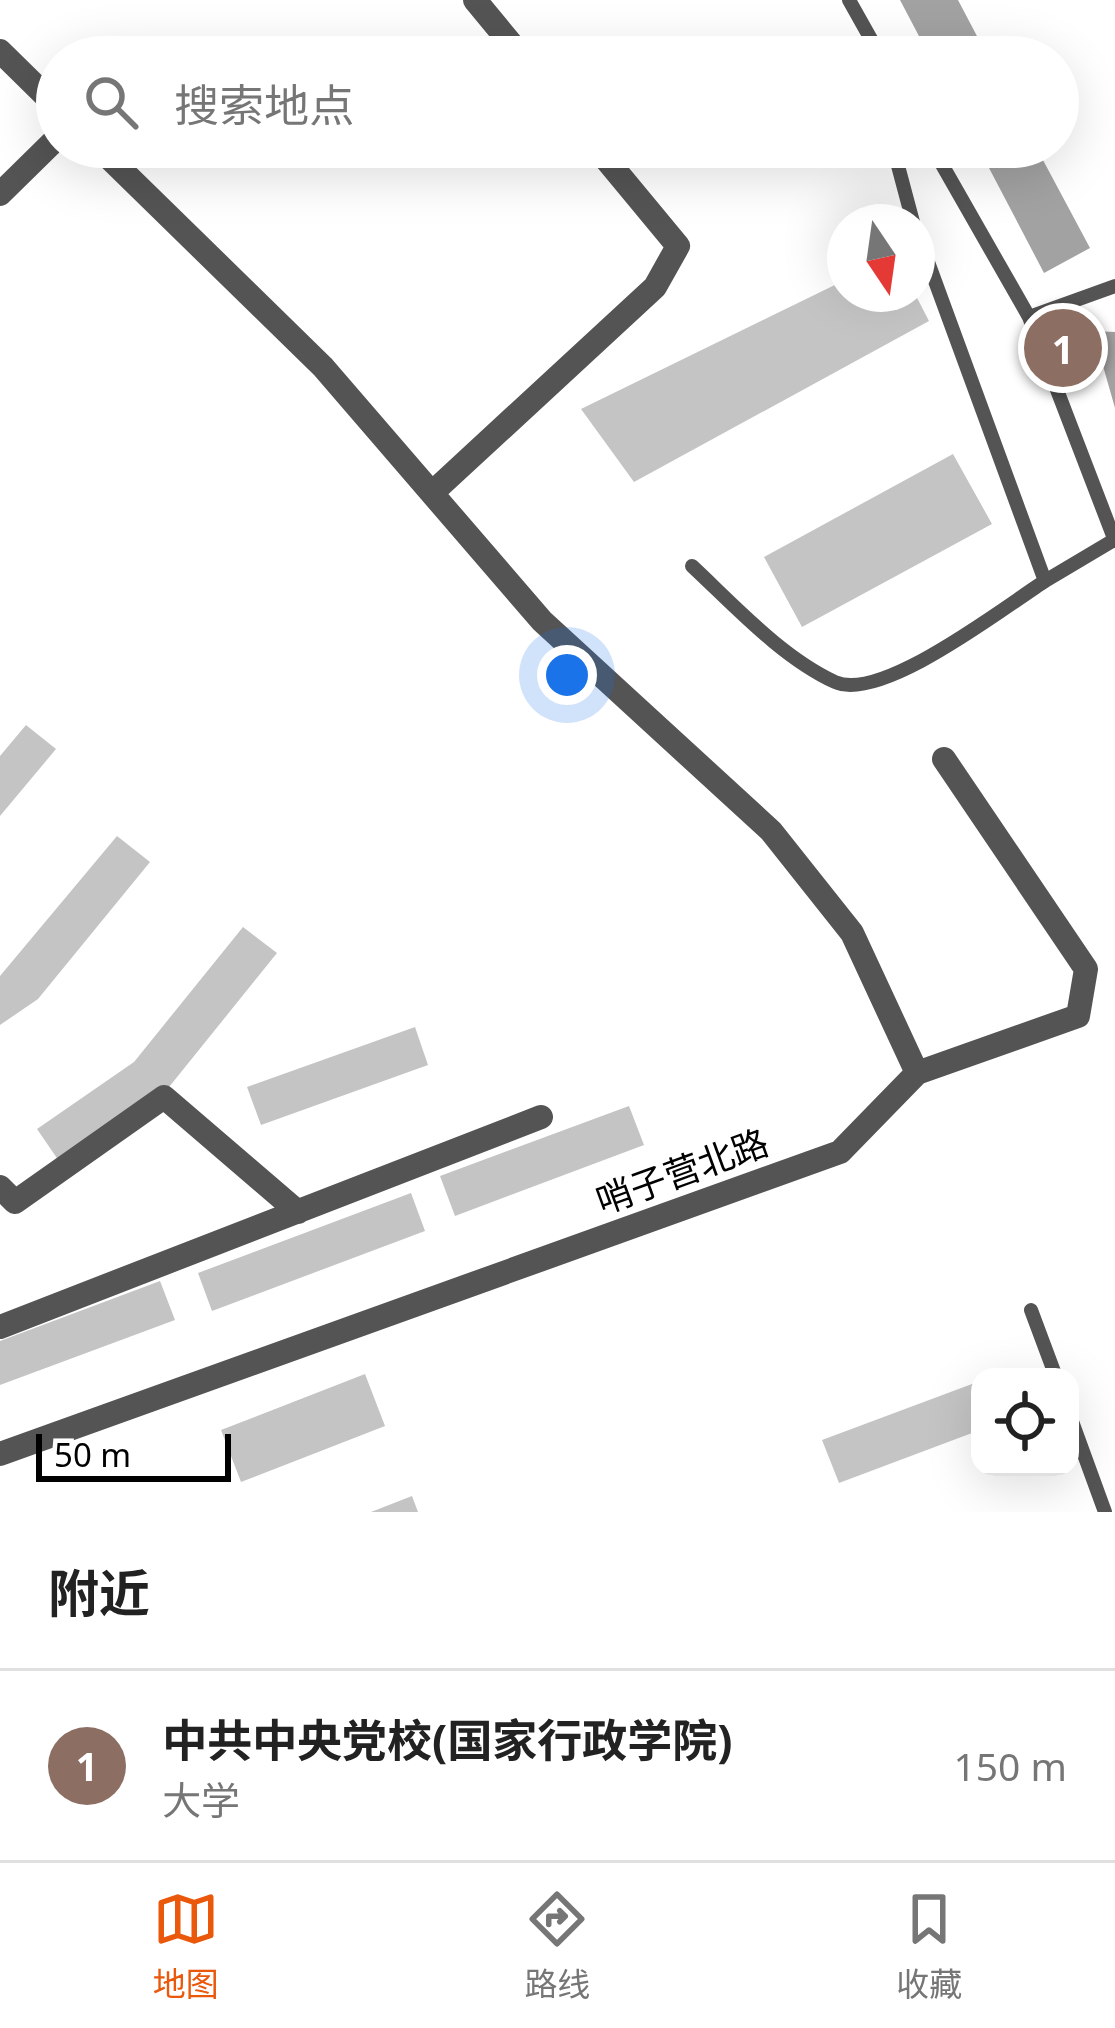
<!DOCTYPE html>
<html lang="zh">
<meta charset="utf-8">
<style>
body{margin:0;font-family:"Noto Sans","Noto Sans SC",sans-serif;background:#f2f2f2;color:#222}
.controls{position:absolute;right:36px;bottom:36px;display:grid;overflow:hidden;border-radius:24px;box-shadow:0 12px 48px #0002}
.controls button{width:108px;height:108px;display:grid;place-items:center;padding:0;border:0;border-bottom:3px solid #e0e0e0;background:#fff;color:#222;font:60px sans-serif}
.compass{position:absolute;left:827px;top:204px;width:108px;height:108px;border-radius:50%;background:#fff;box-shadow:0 12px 48px #0002;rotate:167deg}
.scale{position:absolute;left:36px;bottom:30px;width:195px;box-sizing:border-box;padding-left:12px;border:6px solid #000;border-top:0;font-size:33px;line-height:42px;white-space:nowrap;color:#000;-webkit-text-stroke:9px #fff;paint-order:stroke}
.you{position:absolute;left:567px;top:675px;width:42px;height:42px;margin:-30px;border:9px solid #fff;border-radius:50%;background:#1a73e8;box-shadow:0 0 0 18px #1a73e833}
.badge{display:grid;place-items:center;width:78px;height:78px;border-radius:50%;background:#ea580c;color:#fff;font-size:39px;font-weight:700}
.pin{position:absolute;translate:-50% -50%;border:6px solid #fff;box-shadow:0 3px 12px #0006}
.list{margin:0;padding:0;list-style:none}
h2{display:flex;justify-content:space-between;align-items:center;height:156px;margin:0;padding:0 48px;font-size:51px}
h2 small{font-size:39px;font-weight:400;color:#767676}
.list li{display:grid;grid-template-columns:78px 1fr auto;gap:36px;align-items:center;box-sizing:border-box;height:192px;padding:0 48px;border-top:3px solid #e0e0e0}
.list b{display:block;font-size:45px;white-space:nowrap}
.list p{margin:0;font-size:39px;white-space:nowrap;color:#767676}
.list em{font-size:39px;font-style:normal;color:#767676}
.icon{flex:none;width:66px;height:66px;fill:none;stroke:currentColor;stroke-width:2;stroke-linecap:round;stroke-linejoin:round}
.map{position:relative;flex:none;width:1115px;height:1512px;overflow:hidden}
.search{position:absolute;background:#fff;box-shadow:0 12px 48px #0002;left:36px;right:36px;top:36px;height:132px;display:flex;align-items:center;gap:30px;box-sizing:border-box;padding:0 42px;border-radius:66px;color:#767676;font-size:45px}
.sheet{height:348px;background:#fff}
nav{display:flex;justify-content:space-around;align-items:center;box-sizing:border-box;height:168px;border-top:3px solid #e0e0e0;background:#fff;font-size:33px;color:#767676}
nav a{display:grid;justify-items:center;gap:6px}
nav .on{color:#ea580c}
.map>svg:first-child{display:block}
.water{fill:#a2a2a2}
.building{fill:#c4c4c4}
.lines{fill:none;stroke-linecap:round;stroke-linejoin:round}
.service{stroke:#545454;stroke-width:14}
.minor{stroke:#545454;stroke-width:24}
.labels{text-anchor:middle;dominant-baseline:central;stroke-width:12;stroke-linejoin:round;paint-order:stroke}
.street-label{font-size:36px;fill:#000;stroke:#fff}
</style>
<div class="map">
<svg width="1115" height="1512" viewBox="0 0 1115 1512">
<rect width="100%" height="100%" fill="#fff"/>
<path class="water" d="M900 0H958L988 57H930Z
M978 147H1036L1090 248 1044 273Z
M1093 331 1115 332V408Z"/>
<path class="building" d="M845 280V294H915L929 321 634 482 581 409Z
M953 454 992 524 802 627 764 557Z
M26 725 56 749 0 816V756Z
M117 836 150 862 38 999 0 1025V976Z
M243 927 277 953 165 1092 61 1164 37 1129 134 1062Z
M415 1027 428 1065 261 1125 247 1087Z
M629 1106 644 1145 455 1216 440 1176Z
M411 1193 425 1231 212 1311 198 1273Z
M160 1281 175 1320 0 1385V1341Z
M365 1374 385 1426 241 1482 221 1430Z
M980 1381V1430L839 1483 822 1440Z
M412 1496 418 1512H371Z"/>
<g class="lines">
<path class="service" d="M849 0 881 57
M893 147 913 222
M932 147 1029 317 1115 541
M917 232 1045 581 1114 540
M1029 317 1115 286
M692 566C734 605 781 657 835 682 881 703 1003 608 1045 581
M1031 1310 1056 1377
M1070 1416 1105 1512"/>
<path class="minor" d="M475 0 522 57
M0 51 57 107
M98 147 323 367 542 621 771 831 852 933 917 1073
M0 194 57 138
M432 493 655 287 678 246 596 147
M0 1187 15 1202 164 1097 298 1212
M0 1327 541 1117
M0 1454 840 1152 917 1073 1078 1016 1086 969 944 759"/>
</g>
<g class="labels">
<g class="street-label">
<text transform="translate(682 1171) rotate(-20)">哨子营北路</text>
</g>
</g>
</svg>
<div class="controls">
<button><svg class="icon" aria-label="locate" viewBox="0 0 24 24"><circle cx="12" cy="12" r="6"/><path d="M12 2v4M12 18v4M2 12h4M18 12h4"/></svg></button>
</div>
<svg class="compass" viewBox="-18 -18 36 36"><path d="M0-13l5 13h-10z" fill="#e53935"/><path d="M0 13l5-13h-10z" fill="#767676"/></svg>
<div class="scale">50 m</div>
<div class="you"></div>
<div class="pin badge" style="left:1063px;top:348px;background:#8d6e63">1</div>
<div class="search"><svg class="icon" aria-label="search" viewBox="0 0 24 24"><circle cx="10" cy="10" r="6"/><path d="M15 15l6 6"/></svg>搜索地点</div>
</div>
<section class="sheet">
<h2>附近<small></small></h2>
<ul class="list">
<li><span class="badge" style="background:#8d6e63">1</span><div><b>中共中央党校(国家行政学院)</b><p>大学</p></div><em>150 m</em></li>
</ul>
</section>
<nav>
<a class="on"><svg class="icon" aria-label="map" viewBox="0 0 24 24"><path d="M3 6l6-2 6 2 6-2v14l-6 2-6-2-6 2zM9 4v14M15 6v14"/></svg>地图</a>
<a><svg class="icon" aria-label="directions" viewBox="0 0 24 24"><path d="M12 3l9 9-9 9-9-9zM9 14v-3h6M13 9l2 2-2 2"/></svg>路线</a>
<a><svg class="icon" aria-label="saved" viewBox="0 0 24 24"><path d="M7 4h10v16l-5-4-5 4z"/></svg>收藏</a>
</nav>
